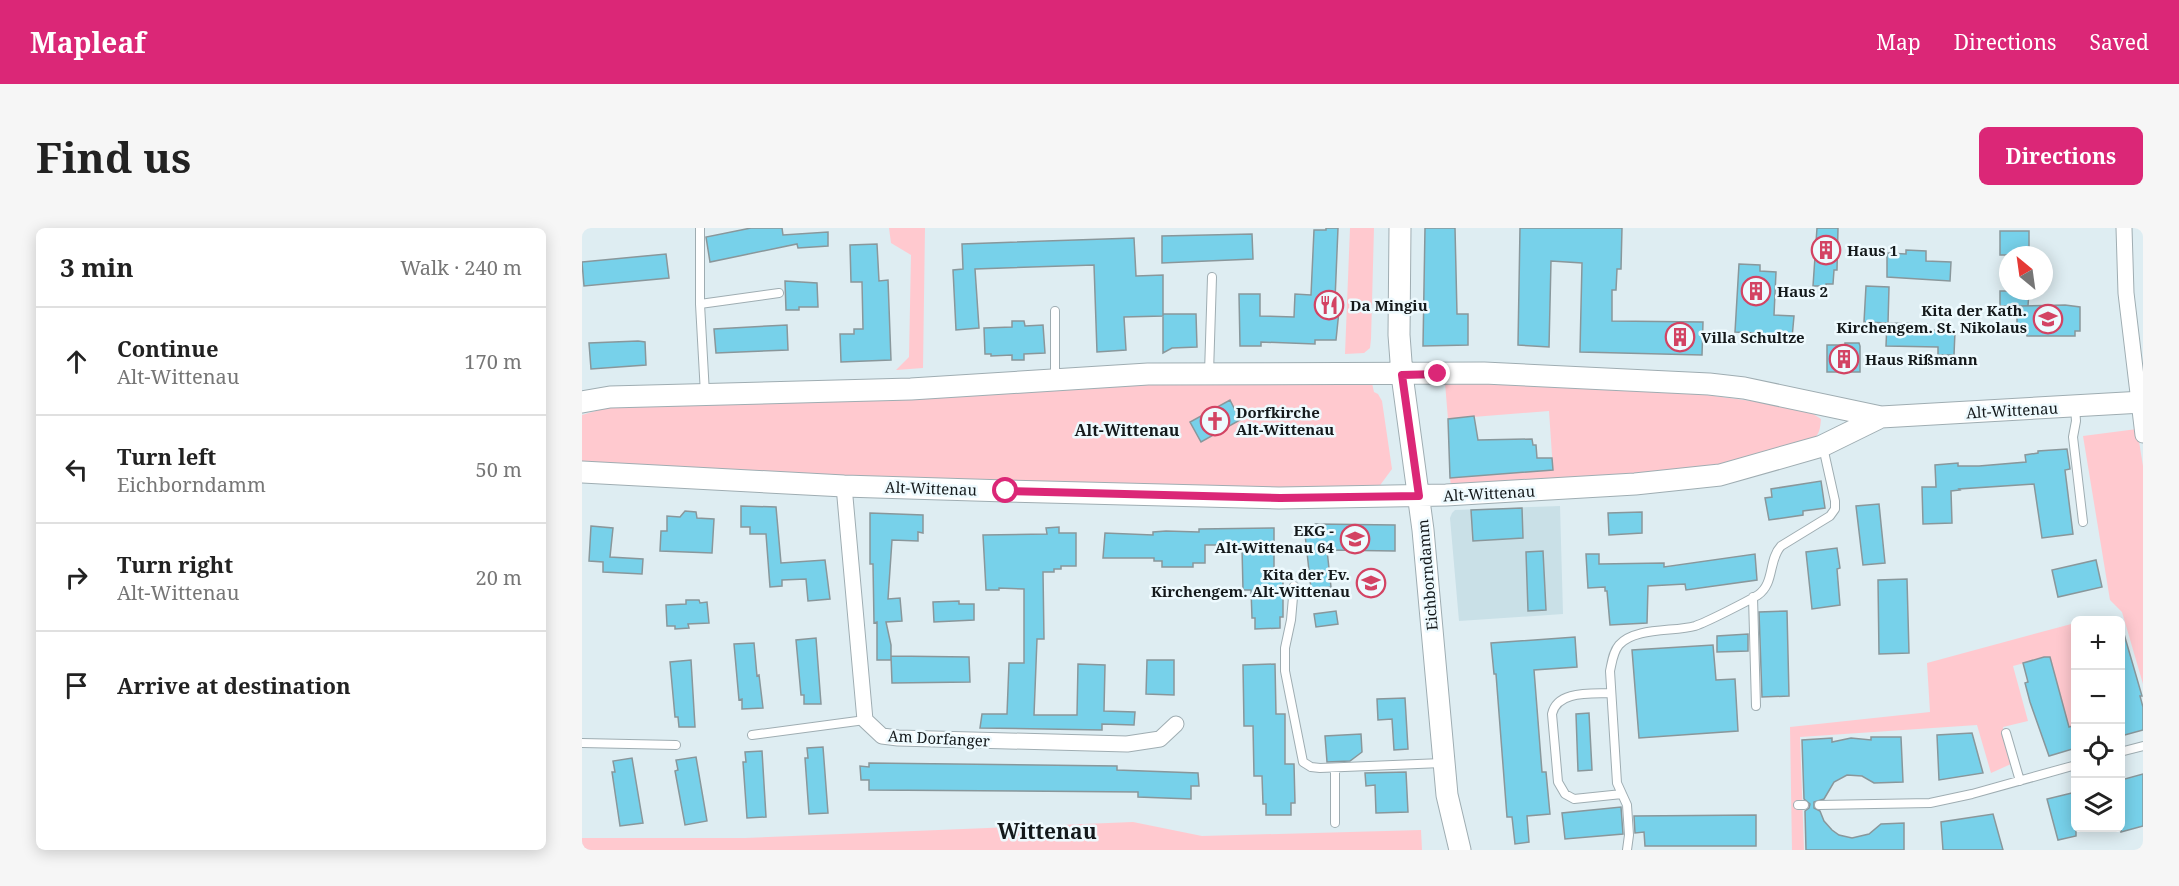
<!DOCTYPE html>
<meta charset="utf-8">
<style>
body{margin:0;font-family:"Noto Serif",serif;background:#f6f6f6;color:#222}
.controls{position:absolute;right:18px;bottom:18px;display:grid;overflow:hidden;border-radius:9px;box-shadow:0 3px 15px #0003}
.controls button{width:54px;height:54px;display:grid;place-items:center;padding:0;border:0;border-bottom:2px solid #e0e0e0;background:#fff;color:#222;font:30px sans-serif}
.compass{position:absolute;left:1417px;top:18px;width:54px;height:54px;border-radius:50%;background:#fff;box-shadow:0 3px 15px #0003;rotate:331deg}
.stop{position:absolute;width:18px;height:18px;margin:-14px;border:4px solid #db2777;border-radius:50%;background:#fff}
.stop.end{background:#db2777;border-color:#fff;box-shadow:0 2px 6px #0008}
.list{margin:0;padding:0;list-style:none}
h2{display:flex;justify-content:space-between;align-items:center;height:78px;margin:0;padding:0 24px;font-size:26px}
h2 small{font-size:20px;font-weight:400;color:#767676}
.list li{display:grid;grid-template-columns:39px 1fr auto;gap:18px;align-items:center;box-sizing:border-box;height:108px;padding:0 24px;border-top:2px solid #e0e0e0}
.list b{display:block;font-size:22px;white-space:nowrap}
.list p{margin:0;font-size:20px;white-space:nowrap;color:#767676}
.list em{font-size:20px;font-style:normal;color:#767676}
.icon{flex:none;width:33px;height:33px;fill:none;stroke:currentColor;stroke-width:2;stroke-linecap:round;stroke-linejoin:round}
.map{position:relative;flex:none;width:1561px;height:622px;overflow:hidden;border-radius:9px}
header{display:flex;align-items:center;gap:36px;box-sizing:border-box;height:84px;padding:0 30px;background:#db2777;color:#fff}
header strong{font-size:28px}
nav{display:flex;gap:33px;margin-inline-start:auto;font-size:21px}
.intro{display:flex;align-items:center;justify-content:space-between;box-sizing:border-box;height:144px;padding:0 36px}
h1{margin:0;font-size:42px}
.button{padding:15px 27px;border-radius:9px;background:#db2777;color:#fff;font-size:21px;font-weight:700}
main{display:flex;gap:36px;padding:0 36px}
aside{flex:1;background:#fff;border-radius:9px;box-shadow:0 3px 15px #0003}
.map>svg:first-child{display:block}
.built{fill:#c9e0e7}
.green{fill:#ffc9cf}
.building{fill:#77d1ea;stroke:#89979b;stroke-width:1.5}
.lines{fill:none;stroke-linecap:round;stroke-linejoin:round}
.service-casing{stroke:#9fadb2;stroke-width:10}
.minor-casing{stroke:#9fadb2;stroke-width:17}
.secondary-casing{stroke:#9fadb2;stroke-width:23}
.service{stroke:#fff;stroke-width:8}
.minor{stroke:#fff;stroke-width:15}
.secondary{stroke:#fff;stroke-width:21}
.route{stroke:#db2777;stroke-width:8}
.labels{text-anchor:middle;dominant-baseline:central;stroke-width:5;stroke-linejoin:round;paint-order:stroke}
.poi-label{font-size:15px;font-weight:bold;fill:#14191b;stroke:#eefafe;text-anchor:start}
.street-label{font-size:15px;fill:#14191b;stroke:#eefafe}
.neighbourhood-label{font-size:16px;font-weight:bold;fill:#14191b;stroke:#eefafe}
.district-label{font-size:21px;font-weight:bold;fill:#14191b;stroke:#eefafe}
</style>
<header>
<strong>Mapleaf</strong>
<nav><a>Map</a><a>Directions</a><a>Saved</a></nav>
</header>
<div class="intro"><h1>Find us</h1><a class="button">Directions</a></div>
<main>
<aside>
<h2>3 min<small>Walk · 240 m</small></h2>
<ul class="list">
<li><svg class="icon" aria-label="ahead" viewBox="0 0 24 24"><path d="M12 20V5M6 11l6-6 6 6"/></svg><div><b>Continue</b><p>Alt-Wittenau</p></div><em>170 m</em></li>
<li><svg class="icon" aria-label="left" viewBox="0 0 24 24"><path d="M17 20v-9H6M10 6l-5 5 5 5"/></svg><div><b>Turn left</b><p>Eichborndamm</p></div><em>50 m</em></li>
<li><svg class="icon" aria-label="right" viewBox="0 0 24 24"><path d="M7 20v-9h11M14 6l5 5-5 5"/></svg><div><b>Turn right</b><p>Alt-Wittenau</p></div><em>20 m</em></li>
<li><svg class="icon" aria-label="arrive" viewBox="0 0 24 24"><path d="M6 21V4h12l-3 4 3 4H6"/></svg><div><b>Arrive at destination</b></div></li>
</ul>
</aside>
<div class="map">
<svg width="1561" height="622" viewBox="0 0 1561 622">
<rect width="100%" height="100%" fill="#deedf2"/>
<path class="built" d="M978 278 981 386 877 393 868 290 870 285 873 282Z"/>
<path class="green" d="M307 0H343L341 140 314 142 327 129 329 27 309 15Z
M768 0H792L789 111 788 120 782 125 763 126Z
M587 154 790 155 792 164 796 166 800 173 810 241 796 260H540L0 236V187L27 179Z
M863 155H914L1102 164 1222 180 1239 191C1238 200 1238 206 1231 211L1138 237 1045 248 869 258 868 250 971 242 967 183 866 191Z
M1555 201 1561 238V456L1540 384 1528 372 1501 208Z
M1493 395V497L1487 499 1462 430 1431 438 1446 493 1421 499 1429 536 1409 545 1395 497 1218 509 1222 622H1210L1208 499 1348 484 1345 435Z
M551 594 620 608 839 602 840 622H0V610H163Z"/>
<path class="building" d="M169 0H200L201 7 246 4V18L216 20 215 16 128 34 124 9Z
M744 0H756L753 72 758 73 754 112H733V116L679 114V118H658L657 66H678V88L712 89 713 66 729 67 732 2H744Z
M843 0H873L875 86H886V117L841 118Z
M938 0H1040L1039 41H1035L1034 62H1030V93L1121 94 1120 127 998 124 1000 35 969 33 967 119 936 117Z
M1235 0H1256L1255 42H1252L1251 56H1244V58H1231Z
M1418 3H1447V27H1418Z
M670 6 671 31 580 35V8Z
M552 10 554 48 581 47V88L542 89 544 122 515 124 512 37 393 41 397 100 374 102 371 42 381 41 380 16Z
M295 16 297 53 306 52 309 132 259 134 258 106H272V101H281L280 54H269L268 17Z
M1324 22 1344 23V33L1369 34 1368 53 1305 49V25L1324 26Z
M84 26 87 50 2 58 0 34Z
M1157 36 1178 37V43L1194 44 1192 87 1212 88 1210 110 1172 108V105L1153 104Z
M203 53 235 55 236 79H217V82H204Z
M1284 58 1307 59 1306 95 1282 94Z
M1418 63H1447L1446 78H1418Z
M1483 77 1498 79V103H1493V108H1445L1444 102H1435V78Z
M581 86H614L615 119 590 120 581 125Z
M430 93H442L443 98 461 97 463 125 442 126V132H430V127L409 128V126H403L402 100 430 99Z
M1305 95 1345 96V102L1373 103 1372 127H1356V119L1304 118Z
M205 97 206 122 134 125 132 101Z
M56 113 63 114 64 137 9 141 7 115Z
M1263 115H1277L1278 118V144H1245V117H1263Z
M648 172 658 192 619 214 608 194Z
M892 188 896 212 950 211 951 217H954L955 230H970L971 242 868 250 866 191Z
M1485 221 1488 241 1483 242 1491 306 1460 310 1452 256 1377 261 1378 262 1369 263 1370 295 1341 296 1340 259H1354L1353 237 1376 235V238H1397L1444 234 1443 227 1456 225V223Z
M1239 253 1243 280 1221 283V287L1187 292 1183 270 1190 269 1189 261Z
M1297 276 1303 335 1281 337 1274 278Z
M159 278 194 279 199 335 243 332 248 371 226 373 224 351 200 352V358L188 359 184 306H168V299H159Z
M940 280 941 310 891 313 889 282Z
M103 283 114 284 115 290 132 291 130 325 78 323 79 303H85V288L98 289Z
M1060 284V305L1027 307 1026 285Z
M288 285 341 287V305L336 304V313L310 312 306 371 318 370 320 393 304 394 309 417V432H295V394L292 395 291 336H288Z
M733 296 813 297V323L745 322 749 359 729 361 723 306 733 305Z
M9 298 31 300 28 329 61 331 60 346 21 344V334L7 333Z
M477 299V305H494V338H479V341H472V344H461L462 411H455L452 487H495L496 436 523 437 522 483 553 484 552 497 520 496V502L398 500 400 486H425L427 435H442V361L417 360V362H404L401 307 465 306 464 300Z
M692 300V350H701V389H698V400L673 401V390H670L669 362H661L660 320H651V317H623V335H611V339H580V333H572V330H521L523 305 571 307V304L584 303 617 304V301Z
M1255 320 1258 340 1255 341 1258 377 1230 381 1224 324Z
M961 323 964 382 946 383 944 324Z
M1004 326H1017V336L1082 335V339L1173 326 1175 352 1104 362 1103 356 1066 358 1065 395 1028 397 1025 363H1023V359L1006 360Z
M1514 332 1520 359 1476 369 1470 342Z
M1325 351 1327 425 1297 426 1296 352Z
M104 372H117L118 375 125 374 127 395 106 396 107 400 93 401V398H85L84 377 104 376Z
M377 373V376H392V392L352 394 351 374Z
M754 383 756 396 734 399 732 386Z
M1205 383 1207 468 1180 469 1177 384Z
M1166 406V423L1135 424V408Z
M1542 406 1560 468H1558L1561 479V502L1539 508V407Z
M993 409 995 439 952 442 960 544H964L968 586 945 588 947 614 933 616 930 589H925L914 446H912L909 415Z
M234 410 239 476H222V467H219L214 412Z
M172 415 175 448 177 447 181 480 160 481V471L157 472 152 416Z
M1131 417 1134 452 1153 451 1156 503 1057 510 1050 422Z
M309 428 387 429 388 454 310 455Z
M1462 429H1468L1487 499 1494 497V520L1467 528 1448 474 1443 455 1446 454 1441 435Z
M109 432 113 499H97L96 489H93L88 434Z
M565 432H592V467L564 466Z
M693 436 694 486H703V536H712L713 575H709V587H684V576H681L680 548H672L671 498H662L661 437Z
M823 470 826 521 812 522 810 491 796 492 795 471Z
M1007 485 1010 542 996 543 994 486Z
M1390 505 1401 545 1357 552 1355 507Z
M779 506 780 524 768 533 745 534 743 508Z
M1289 509H1319L1321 554 1292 555 1280 548 1265 547 1252 554 1242 571 1232 574V580L1238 583 1242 593 1250 602 1257 607 1270 610 1287 606 1299 596 1322 595V622H1224L1223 583 1227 580 1228 576 1222 571 1220 512 1250 510V514L1269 510 1289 512Z
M241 519 246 585 227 586 223 530H226L225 520Z
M180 523 184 589 165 590 161 534H164L163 524Z
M114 529 125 593 103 597 93 543 96 542 94 532Z
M50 530 61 595 38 598 30 544H33L31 533Z
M287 535 535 538V542L616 545 617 558H609V571L556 569V564L287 562V552H279L278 538 287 539Z
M824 544 826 584 794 585 793 557 784 558 783 545Z
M1561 546V598L1539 604V552Z
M1494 564V608L1476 612 1465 571Z
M1039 579 1041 606 983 611 980 585Z
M1411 586 1421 622H1361L1359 594Z
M1174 587V618H1063L1062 604 1053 605 1052 588Z"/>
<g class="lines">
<g class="service-casing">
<path id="service" d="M118 0V76L123 166
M118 76 197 65
M627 145 630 49
M473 150V83
M1493 180 1494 193 1491 209 1501 294
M712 358 709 392 703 420V443L721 534 729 539 738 540 860 535
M1171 369 1174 478
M1029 465C1010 466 975 462 970 486L976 554 983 566 992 571 1040 566
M1424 505 1438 553
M170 507 283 492
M0 515 94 517
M1538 524 1561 518
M1216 577H1222
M1237 577 1348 575 1390 566 1494 537
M753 595V540
M1045 622 1047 607 1045 577 1035 555 1028 443C1030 434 1031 424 1037 417 1053 399 1092 404 1113 398 1125 394 1164 374 1176 367 1193 355 1186 332 1199 318L1248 288 1253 281V273L1241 219"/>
</g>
<g class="minor-casing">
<path id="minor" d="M1542 0 1544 65 1561 207
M262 258 283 492 300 508 316 510 545 516 578 511 594 496"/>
</g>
<g class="secondary-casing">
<path id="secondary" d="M818 0 817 107 820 147 841 302 865 567 878 622
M0 174 28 169 329 161 566 146 902 145 1127 156 1162 160 1299 189 1561 174
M0 244 262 258 424 263 697 270 864 267 1053 256 1138 247 1240 218 1299 189"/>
</g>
<use href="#service" class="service"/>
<use href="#minor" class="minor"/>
<use href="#secondary" class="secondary"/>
</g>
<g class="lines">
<path class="route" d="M424 263 698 270 837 268 820 147 856 146"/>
</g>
<defs>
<g id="building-ring" transform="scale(1.5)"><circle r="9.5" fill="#eefafe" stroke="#d34363" stroke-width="1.5"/><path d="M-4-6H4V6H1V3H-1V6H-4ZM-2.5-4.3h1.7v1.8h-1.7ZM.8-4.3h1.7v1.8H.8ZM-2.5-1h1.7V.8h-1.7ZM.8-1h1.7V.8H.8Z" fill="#d34363"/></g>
<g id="restaurant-ring" transform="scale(1.5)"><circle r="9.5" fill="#eefafe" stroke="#d34363" stroke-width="1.5"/><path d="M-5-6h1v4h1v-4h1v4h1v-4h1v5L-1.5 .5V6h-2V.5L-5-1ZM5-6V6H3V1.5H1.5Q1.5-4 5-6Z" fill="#d34363"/></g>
<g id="school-ring" transform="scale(1.5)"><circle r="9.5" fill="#eefafe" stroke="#d34363" stroke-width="1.5"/><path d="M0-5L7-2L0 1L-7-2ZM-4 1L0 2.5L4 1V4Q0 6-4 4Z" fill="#d34363"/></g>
<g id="church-ring" transform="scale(1.5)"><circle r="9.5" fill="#eefafe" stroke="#d34363" stroke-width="1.5"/><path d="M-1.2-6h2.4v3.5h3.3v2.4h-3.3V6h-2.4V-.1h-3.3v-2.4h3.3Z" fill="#d34363"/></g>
</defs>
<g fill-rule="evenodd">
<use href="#building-ring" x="1244" y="22"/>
<use href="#building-ring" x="1174" y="63"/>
<use href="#restaurant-ring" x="747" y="77"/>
<use href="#school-ring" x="1466" y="91"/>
<use href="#building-ring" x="1098" y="109"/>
<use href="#building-ring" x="1262" y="131"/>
<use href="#church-ring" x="633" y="193"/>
<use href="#school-ring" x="773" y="311"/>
<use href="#school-ring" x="789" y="355"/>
</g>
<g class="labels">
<g class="poi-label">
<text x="1265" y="22">Haus 1</text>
<text x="1195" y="63">Haus 2</text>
<text x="768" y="77">Da Mingiu</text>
<text x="1445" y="82" text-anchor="end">Kita der Kath.<tspan x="1445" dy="17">Kirchengem. St. Nikolaus</tspan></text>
<text x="1119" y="109">Villa Schultze</text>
<text x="1283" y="131">Haus Rißmann</text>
<text x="654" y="184">Dorfkirche<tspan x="654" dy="17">Alt-Wittenau</tspan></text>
<text x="752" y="302" text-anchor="end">EKG -<tspan x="752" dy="17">Alt-Wittenau 64</tspan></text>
<text x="768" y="346" text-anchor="end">Kita der Ev.<tspan x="768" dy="17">Kirchengem. Alt-Wittenau</tspan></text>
</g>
<g class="street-label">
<text transform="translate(1430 182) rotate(-3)">Alt-Wittenau</text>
<text transform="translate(349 260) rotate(2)">Alt-Wittenau</text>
<text transform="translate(907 265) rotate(-3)">Alt-Wittenau</text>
<text transform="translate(845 347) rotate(-95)">Eichborndamm</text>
<text transform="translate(357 510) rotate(3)">Am Dorfanger</text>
</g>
<g class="neighbourhood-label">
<text x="545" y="202">Alt-Wittenau</text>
</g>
<g class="district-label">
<text x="465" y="603">Wittenau</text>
</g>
</g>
</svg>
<div class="controls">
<button>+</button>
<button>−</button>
<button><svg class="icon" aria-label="locate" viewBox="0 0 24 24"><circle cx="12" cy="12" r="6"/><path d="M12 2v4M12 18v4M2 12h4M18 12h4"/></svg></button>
<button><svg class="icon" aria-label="layers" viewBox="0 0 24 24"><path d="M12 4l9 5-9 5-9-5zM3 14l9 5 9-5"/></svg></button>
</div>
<svg class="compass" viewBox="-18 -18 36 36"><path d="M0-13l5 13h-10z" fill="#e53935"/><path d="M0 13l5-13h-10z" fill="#767676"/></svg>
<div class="stop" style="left:424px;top:263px"></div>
<div class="stop end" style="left:856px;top:146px"></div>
</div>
</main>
